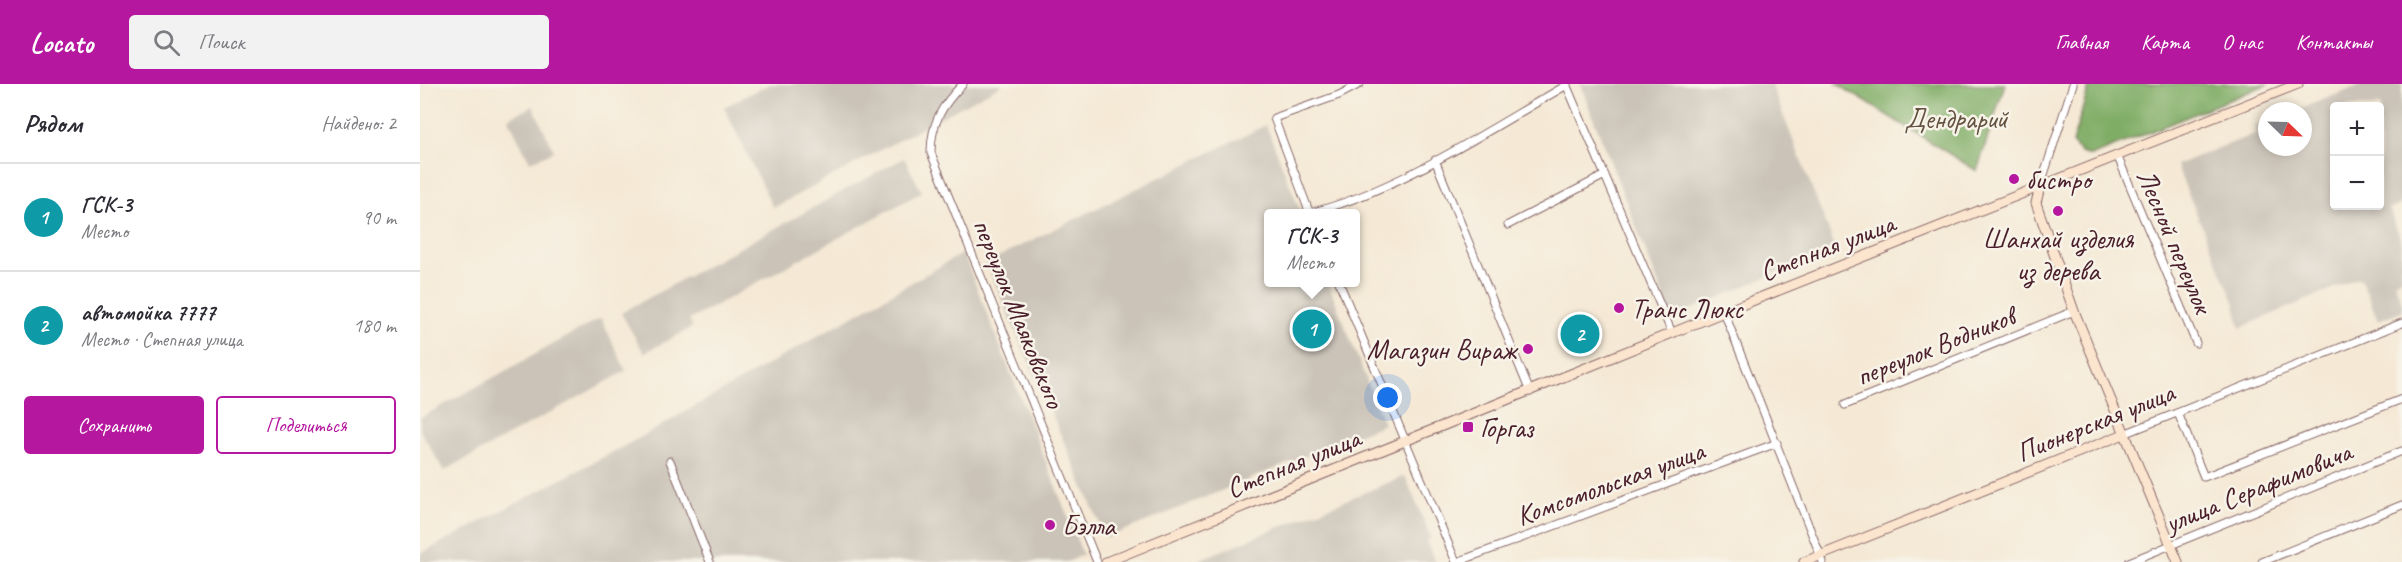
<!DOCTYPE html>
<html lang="ru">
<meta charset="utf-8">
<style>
body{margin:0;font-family:Caveat,sans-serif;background:#f2f2f3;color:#2b2b33}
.controls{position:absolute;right:18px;top:18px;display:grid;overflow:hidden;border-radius:6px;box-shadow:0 3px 9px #0003}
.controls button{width:54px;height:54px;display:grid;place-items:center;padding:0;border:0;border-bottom:2px solid #e1e1e2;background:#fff;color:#2b2b33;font:30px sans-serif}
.compass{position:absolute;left:1838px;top:18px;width:54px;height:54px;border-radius:50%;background:#fff;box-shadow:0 3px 9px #0003;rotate:113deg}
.you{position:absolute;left:968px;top:314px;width:21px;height:21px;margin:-15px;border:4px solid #fff;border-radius:50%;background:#1a73e8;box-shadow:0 0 0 9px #1a73e833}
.badge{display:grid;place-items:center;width:39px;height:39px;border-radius:50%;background:#b5179e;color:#fff;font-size:20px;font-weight:700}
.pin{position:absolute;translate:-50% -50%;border:3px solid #fff;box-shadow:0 2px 6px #0006}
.popup{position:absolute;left:844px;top:125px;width:96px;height:78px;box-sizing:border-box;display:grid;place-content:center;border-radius:6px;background:#fff;filter:drop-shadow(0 2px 4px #0005);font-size:20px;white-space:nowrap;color:#7c7c81}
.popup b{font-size:22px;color:#2b2b33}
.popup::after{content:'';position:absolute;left:50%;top:100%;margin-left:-12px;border:12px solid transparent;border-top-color:#fff}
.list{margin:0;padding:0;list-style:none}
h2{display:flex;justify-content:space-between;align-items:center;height:78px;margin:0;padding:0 24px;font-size:26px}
h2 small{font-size:20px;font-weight:400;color:#7c7c81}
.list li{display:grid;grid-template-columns:39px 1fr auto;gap:18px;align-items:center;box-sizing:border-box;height:108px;padding:0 24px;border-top:2px solid #e1e1e2}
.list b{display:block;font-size:22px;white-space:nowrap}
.list p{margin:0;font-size:20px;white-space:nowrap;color:#7c7c81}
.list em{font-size:20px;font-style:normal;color:#7c7c81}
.actions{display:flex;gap:12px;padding:18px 24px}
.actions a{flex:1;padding:14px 0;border:2px solid #b5179e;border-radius:6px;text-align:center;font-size:21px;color:#b5179e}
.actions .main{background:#b5179e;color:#fff}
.icon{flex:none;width:33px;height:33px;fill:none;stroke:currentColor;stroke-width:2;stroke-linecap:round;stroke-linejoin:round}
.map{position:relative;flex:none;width:1982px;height:478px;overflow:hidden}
header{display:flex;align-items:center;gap:36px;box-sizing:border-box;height:84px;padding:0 30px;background:#b5179e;color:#fff}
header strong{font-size:28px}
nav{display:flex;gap:33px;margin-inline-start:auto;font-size:21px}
.search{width:420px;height:54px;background:#f2f2f3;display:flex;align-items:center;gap:15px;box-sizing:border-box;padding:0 21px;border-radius:6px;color:#7c7c81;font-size:22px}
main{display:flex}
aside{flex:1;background:#fff}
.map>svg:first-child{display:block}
.industrial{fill:#cbc3b8;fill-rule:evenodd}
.forest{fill:#80ad66;stroke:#656648;stroke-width:1.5}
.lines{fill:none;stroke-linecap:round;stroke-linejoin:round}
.street-casing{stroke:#866666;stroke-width:9}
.secondary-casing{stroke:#866666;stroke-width:11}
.street{stroke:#fff;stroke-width:7}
.secondary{stroke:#fce5cf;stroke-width:9}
.poi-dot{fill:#b5179e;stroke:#f7f3e8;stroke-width:2}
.labels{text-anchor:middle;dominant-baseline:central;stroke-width:5;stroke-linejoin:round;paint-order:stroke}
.park-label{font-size:28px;fill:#645241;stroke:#f7f3e8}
.poi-label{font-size:28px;fill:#4a1f2b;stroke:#f7f3e8;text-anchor:start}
.street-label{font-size:28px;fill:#4a1f2b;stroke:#f7f3e8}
</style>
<header>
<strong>Locato</strong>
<div class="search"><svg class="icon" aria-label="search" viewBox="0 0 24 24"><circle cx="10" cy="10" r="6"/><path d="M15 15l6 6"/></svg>Поиск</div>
<nav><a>Главная</a><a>Карта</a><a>О нас</a><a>Контакты</a></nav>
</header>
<main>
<aside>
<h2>Рядом<small>Найдено: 2</small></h2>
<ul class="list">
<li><span class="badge" style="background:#0f9aa8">1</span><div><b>ГСК-3</b><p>Место</p></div><em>90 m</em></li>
<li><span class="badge" style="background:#0f9aa8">2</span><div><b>автомойка 7777</b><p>Место · Степная улица</p></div><em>180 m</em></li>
</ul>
<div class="actions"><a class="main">Сохранить</a><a>Поделиться</a></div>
</aside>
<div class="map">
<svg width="1982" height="478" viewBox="0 0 1982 478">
<rect width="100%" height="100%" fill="#f7f3e8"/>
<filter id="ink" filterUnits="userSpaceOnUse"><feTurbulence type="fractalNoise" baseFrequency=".0167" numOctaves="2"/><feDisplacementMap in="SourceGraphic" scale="12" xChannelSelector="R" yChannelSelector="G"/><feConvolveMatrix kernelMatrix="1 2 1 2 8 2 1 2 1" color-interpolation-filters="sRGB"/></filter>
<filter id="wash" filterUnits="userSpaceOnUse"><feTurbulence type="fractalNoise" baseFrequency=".008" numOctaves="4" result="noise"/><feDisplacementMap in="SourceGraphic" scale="24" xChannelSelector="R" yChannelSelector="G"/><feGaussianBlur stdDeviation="1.35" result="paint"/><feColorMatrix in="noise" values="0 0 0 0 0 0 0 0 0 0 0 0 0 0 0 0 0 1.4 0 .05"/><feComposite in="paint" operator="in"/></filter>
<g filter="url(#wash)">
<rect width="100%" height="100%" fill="#f5e9d5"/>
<path class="industrial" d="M350 0H583L353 124 304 23Z
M1160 0H1351L1415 163 1252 234Z
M1944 0H1982V120L1969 125 1982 159V194L1974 198 1982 219V227L1958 236 1941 195H1936L1820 244 1815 220 1756 81 1837 49 1835 42 1847 37V63H1883V27H1874ZM1914 22H1960V122H1914Z
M113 22 134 67 110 78 88 34Z
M846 41 881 129 848 130V198L908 199 964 340 686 454 566 179Z
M484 74 502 108 269 236 273 243 224 269 201 229Z
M543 169 663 471 647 478H0V470L225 351Z
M181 234 206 287 24 387 0 346V334Z
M985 392 1011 454 1006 457 1015 478H774Z"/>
<path class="forest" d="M1417 0H1585L1557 87Z
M1670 0H1848L1671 72 1661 69 1652 59Z"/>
</g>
<g filter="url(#ink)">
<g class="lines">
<g class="street-casing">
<path id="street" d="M543 0C522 21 511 39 511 69L677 478
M1146 0 1252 249
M1697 71 1776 259
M1015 76 1110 308
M1620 103 1653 0
M890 129C980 106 1066 47 1147 1
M890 130 854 34 919 11 940 0
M1088 141 1185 91
M919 198 1036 478
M1304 228 1403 478
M1425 321 1654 227
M1758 329 1784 393 1982 315
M1704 350 1982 239
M250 377 290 478
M1037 478 1357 359
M1709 478 1982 367
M1842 478 1982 421"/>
</g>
<g class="secondary-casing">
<path id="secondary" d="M1620 103 1616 119 1654 227 1758 478
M686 478 1304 228 1878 0
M1384 478 1704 350"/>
</g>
<use href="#street" class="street"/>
<use href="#secondary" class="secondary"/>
</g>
</g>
<g class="poi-dot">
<circle cx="1594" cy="95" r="6"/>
<circle cx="1638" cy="127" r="6"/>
<circle cx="1199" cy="224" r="6"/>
<circle cx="1108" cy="265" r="6"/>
<rect x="1042" y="337" width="12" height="12" rx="3"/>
<circle cx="630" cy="441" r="6"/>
</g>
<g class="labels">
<g class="park-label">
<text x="1536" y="34">Дендрарий</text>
</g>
<g class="poi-label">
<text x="1606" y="95">бистро</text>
<text x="1638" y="154" text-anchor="middle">Шанхай изделия<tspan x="1638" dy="32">из дерева</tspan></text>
<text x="1211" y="224">Транс Люкс</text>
<text x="1096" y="265" text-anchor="end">Магазин Вираж</text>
<text x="1060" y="343">Горгаз</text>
<text x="642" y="441">Бэлла</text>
</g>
<g class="street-label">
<text transform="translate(1755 157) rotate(67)">Лесной переулок</text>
<text transform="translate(1407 163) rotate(-21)">Степная улица</text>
<text transform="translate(599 229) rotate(68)">переулок Маяковского</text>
<text transform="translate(1515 262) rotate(-22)">переулок Водников</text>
<text transform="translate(1675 338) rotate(-22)">Пионерская улица</text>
<text transform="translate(873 379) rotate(-22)">Степная улица</text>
<text transform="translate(1190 399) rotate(-20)">Комсомольская улица</text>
<text transform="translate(1838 403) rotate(-22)">улица Серафимовича</text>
</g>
</g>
</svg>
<div class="controls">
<button>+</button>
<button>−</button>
</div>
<svg class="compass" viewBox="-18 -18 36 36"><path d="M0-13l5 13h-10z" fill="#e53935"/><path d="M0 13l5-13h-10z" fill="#7c7c81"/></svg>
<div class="you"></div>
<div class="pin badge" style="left:892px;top:245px;background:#0f9aa8">1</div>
<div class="popup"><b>ГСК-3</b>Место</div>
<div class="pin badge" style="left:1160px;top:250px;background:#0f9aa8">2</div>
</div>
</main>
